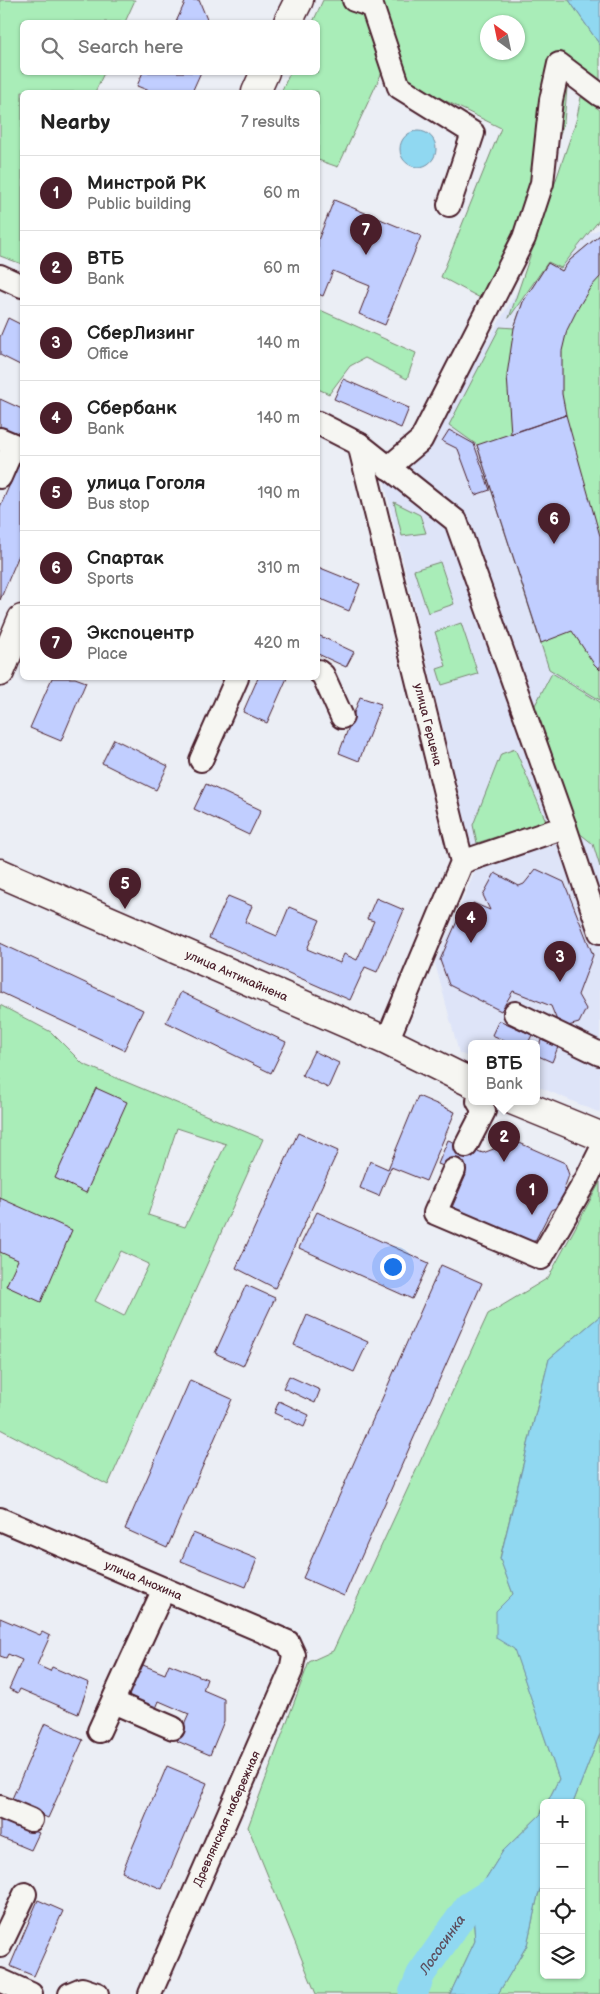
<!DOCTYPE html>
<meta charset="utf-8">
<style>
body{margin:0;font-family:"Balsamiq Sans",sans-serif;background:#f2f2f2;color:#222}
.controls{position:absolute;right:15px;bottom:15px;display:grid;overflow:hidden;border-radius:8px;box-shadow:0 1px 4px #0004}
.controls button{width:45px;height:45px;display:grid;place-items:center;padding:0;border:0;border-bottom:1px solid #e0e0e0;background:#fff;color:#222;font:25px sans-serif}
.compass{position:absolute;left:480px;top:15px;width:45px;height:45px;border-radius:50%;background:#fff;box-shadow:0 1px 4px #0004;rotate:327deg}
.you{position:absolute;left:392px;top:1266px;width:18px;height:18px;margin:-12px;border:4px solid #fff;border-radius:50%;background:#1a73e8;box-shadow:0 0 0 8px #1a73e833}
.badge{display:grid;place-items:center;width:32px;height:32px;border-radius:50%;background:#4a1f2b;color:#fff;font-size:16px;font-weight:700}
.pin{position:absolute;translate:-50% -41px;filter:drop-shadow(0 1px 2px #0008)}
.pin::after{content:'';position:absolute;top:26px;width:18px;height:15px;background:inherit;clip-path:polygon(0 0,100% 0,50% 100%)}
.popup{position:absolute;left:468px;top:1040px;width:72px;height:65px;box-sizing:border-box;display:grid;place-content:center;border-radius:8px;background:#fff;filter:drop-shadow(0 1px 4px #0005);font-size:16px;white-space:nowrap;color:#767676}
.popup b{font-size:19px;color:#222}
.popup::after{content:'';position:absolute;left:50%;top:100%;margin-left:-10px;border:10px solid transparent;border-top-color:#fff}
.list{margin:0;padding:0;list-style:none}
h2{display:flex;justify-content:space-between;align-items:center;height:65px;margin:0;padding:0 20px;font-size:21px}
h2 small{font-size:16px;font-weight:400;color:#767676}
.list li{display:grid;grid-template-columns:32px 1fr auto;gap:15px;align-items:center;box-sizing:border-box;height:75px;padding:0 20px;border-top:1px solid #e0e0e0}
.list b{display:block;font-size:19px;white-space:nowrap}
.list p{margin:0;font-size:16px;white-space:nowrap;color:#767676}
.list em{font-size:16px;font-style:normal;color:#767676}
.icon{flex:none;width:28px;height:28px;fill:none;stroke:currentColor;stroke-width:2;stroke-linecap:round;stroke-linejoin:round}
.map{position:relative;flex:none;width:600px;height:1994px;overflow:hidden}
.search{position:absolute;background:#fff;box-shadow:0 1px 4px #0004;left:20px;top:20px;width:300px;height:55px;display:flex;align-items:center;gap:12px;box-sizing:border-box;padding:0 18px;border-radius:8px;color:#767676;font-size:19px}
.panel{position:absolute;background:#fff;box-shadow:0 1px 4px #0004;left:20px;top:90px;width:300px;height:590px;border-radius:8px}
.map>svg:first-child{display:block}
.built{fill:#dee4f8}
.green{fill:#a9edb8;stroke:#7a8672;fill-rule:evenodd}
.water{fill:#90d8f1;stroke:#748ea2}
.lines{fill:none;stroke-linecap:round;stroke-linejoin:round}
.river{stroke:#90d8f1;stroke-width:29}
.building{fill:#c1ceff;stroke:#4a1f2b}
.minor-casing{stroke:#4a1f2b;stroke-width:26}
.major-casing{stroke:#4a1f2b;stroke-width:31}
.minor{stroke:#f6f6f2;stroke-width:22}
.major{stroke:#f6f6f2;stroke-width:28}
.labels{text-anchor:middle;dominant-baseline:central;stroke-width:4;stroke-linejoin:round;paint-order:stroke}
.street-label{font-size:12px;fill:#4a1f2b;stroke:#f6f6f2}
.water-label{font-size:14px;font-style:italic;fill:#5c4d5c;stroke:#f6f6f2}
</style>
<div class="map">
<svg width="600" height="1994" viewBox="0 0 600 1994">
<rect width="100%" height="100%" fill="#ebeef5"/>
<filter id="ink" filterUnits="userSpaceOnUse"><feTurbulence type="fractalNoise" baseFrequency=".02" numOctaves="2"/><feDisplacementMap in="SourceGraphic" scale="10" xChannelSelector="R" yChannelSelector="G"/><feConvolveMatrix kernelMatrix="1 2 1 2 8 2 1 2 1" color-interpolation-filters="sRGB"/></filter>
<g filter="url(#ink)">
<path class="built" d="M600 229V1113L537 1086 536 1043H472L471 1058 459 1053 435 963 476 869 384 481 428 442 539 254Z"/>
<path class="green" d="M0 0H135L125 22H22V72L104 73 95 92H22V264L0 256Z
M323 0H569L600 45V103L568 77 564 122 553 156 484 300 441 277 501 128 383 70 338 167 318 160V92H281L290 73 318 72V22H313ZM488 22H518V52H488Z
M581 97 600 110V219L561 268 548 262 509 318 576 121Z
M600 235V700L549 669 477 445 449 425 500 327 514 328 523 302 548 263 562 271 570 260Z
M318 309 416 353 407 379 365 358 350 366 329 394 318 389Z
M394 502 420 515 426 533 402 536Z
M440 562 454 604 428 613 414 570Z
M461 623 478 674 442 685 437 669 446 666 435 632Z
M552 673 600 702V867L593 844 578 832 534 707Z
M515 749 546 821 477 843 473 825 501 754Z
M0 1005 51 1032 83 1064 263 1139 108 1485 0 1429ZM177 1128 226 1144 185 1227 148 1215ZM121 1251 149 1264 124 1316 95 1301Z
M600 1182V1316L549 1359 500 1558 513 1594 514 1648 559 1779 547 1803H544L541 1814 503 1851 468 1907 473 1912 475 1941 450 1994H316L248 1827 309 1662 333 1651 488 1314 548 1278Z
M600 1734V1994H498L527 1945 538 1895 544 1879V1975H581V1803H573Z"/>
<path class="water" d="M569 0H600V45Z
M400 149a18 18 0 1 1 36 0a18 18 0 1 1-36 0Z
M600 1316V1734L573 1803H547L559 1779 514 1649 496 1638V1611L513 1594 500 1559 549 1359Z
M544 1809V1879L538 1895 527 1945 498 1994H450L475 1941 473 1912 468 1907 503 1851 541 1814Z"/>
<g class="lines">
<path class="river" id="s1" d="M413 1994 421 1974 468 1907 501 1886"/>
</g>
<path class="building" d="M186 0H199L208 22H176Z
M143 72H201L192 92H152L137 86Z
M334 200 421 236 385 325 359 314 370 286 333 271 323 296 318 294V240Z
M600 235V277L590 288 578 308 567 330 562 351V394L566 415 511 434 507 375 514 328 523 302 548 263 562 271 570 260Z
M8 318 22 325V366L0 355V337Z
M343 379 409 408 401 428 334 399Z
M0 399 22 409V441L0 431Z
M566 415 600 536V670L594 664 572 631 541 643 477 445Z
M449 430 474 444 490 490 475 495 458 449 442 441Z
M20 461 22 462V548L0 600V507Z
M318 567 360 584 349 611 318 598Z
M318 635 354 652 346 667 318 654Z
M52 678H75L86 682 61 741 30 728Z
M258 678H287L267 723 243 712Z
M360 697 381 704 359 761 339 753Z
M114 739 168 766 156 790 102 763Z
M206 784 261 810 249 835 194 809Z
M536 869 564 882 593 955 578 995 586 1009 579 1023 568 1026 558 1023 551 1006 513 991 501 1011 449 985 440 960 458 919 469 914 473 903 490 910 483 895 495 873 519 886 524 884Z
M228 896 252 906 245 922 277 936 289 907 320 920 307 949 340 963 344 954 357 960 374 921 367 919 376 898 404 910 377 972 365 967 350 1000 209 938Z
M0 943 143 1010 124 1050 0 992Z
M181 992 286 1042 271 1073 166 1022Z
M499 1020 532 1035 528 1043H511L492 1035Z
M541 1040 558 1047 552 1062 536 1055Z
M314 1051 339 1063 328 1088 302 1075Z
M96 1088 127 1102 86 1193 55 1178Z
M418 1096 455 1112 426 1181 391 1167 379 1196 360 1188 370 1161 388 1169Z
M298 1133 338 1151 275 1288 236 1268Z
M448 1140 483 1153 515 1141 565 1163 569 1175 564 1189 572 1192 562 1205 551 1210 535 1241 517 1244 450 1212 466 1175 438 1164Z
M0 1198 72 1230 41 1302 6 1286 18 1260 0 1252Z
M317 1212 429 1263 412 1299 299 1248Z
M441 1265 482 1283 344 1596 303 1578Z
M246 1285 275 1298 243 1366 215 1353Z
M307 1315 368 1342 354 1372 294 1345Z
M289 1376 320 1390 315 1403 283 1388Z
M190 1380 232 1399 167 1548 125 1529Z
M279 1401 309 1415 304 1427 274 1413Z
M193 1533 257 1559 246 1587 181 1561Z
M0 1618 40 1635 42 1632 50 1636 37 1665 50 1671 52 1667 89 1683 78 1714 20 1689 18 1693 9 1689 22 1660 8 1654 6 1658 0 1656Z
M138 1663 165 1674 169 1664 207 1679 203 1690 224 1699V1721L210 1755 177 1741 189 1714 159 1701 155 1711 123 1698Z
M45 1723 83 1740 48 1818 11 1801Z
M167 1766 207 1783 162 1889 122 1872Z
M2 1817 39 1833 31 1850 0 1837V1821Z
M38 1900 63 1911 34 1976 10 1966Z"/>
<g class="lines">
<g class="minor-casing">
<g id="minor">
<path d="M354 0 372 6 399 87 473 133 449 205"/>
<path d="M0 276 22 286"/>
<path id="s2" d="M318 423 359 444 462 862 387 1041"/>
<path d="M0 439 14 445 0 477"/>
<path d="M359 444 456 521 565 827 600 932"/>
<path d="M388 468 421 440 524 238 542 183 551 100 559 64 600 95"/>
<path d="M318 671 323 675 342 717"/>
<path d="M201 760 237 678"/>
<path d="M462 862 565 827"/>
<path d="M515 1013 600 1054"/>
<path d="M466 1146 484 1111 478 1101"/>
<path d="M454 1170 435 1213 541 1258 587 1178 600 1152"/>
<path id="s3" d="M0 1519 288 1642 294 1655 291 1671 150 1994"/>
<path d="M113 1702 173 1728"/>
<path d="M99 1731 164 1589"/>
<path d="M0 1807 31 1820"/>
<path d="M0 1946 25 1894"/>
<path d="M0 1980 31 1994"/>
<path d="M70 1994 82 1989 97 1994"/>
</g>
</g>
<g class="major-casing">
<g id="major">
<path d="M288 22 299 0"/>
<path d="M256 92 265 72"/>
<path d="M0 672 22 619"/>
<path id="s4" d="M0 873 387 1041 472 1083"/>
<path d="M514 1101 600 1136"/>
</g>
</g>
<use href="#minor" class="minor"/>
<use href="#major" class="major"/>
</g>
</g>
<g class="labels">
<g class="street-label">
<text stroke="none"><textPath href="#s2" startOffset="335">улица Герцена</textPath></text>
<text stroke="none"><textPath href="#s4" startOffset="258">улица Антикайнена</textPath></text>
<text stroke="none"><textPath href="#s3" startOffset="156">улица Анохина</textPath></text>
<text transform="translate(227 1819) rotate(-66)">Древлянская набережная</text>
</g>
<g class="water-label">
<text stroke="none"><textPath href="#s1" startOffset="58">Лососинка</textPath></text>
</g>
</g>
</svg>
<div class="controls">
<button>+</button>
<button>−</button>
<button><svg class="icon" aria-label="locate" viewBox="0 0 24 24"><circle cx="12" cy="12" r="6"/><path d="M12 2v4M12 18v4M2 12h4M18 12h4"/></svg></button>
<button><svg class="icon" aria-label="layers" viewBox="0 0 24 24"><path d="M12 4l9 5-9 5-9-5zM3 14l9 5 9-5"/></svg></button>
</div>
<svg class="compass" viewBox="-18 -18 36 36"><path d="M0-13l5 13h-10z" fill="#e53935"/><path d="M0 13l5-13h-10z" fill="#767676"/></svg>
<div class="you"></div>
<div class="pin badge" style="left:532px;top:1215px">1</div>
<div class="pin badge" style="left:504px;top:1162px">2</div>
<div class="popup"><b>ВТБ</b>Bank</div>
<div class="pin badge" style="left:560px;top:982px">3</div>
<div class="pin badge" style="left:471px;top:943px">4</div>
<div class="pin badge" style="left:125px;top:909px">5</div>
<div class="pin badge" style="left:554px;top:544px">6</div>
<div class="pin badge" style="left:366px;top:255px">7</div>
<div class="search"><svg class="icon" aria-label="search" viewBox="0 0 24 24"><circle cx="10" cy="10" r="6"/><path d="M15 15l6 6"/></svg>Search here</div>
<section class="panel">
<h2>Nearby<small>7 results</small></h2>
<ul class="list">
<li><span class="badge">1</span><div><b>Минстрой РК</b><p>Public building</p></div><em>60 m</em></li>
<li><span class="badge">2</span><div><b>ВТБ</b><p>Bank</p></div><em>60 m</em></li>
<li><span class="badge">3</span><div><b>СберЛизинг</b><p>Office</p></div><em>140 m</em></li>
<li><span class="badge">4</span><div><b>Сбербанк</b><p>Bank</p></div><em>140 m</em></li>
<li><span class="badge">5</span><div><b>улица Гоголя</b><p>Bus stop</p></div><em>190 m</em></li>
<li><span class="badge">6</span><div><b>Спартак</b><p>Sports</p></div><em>310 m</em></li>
<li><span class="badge">7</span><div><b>Экспоцентр</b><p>Place</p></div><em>420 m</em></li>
</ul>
</section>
</div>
